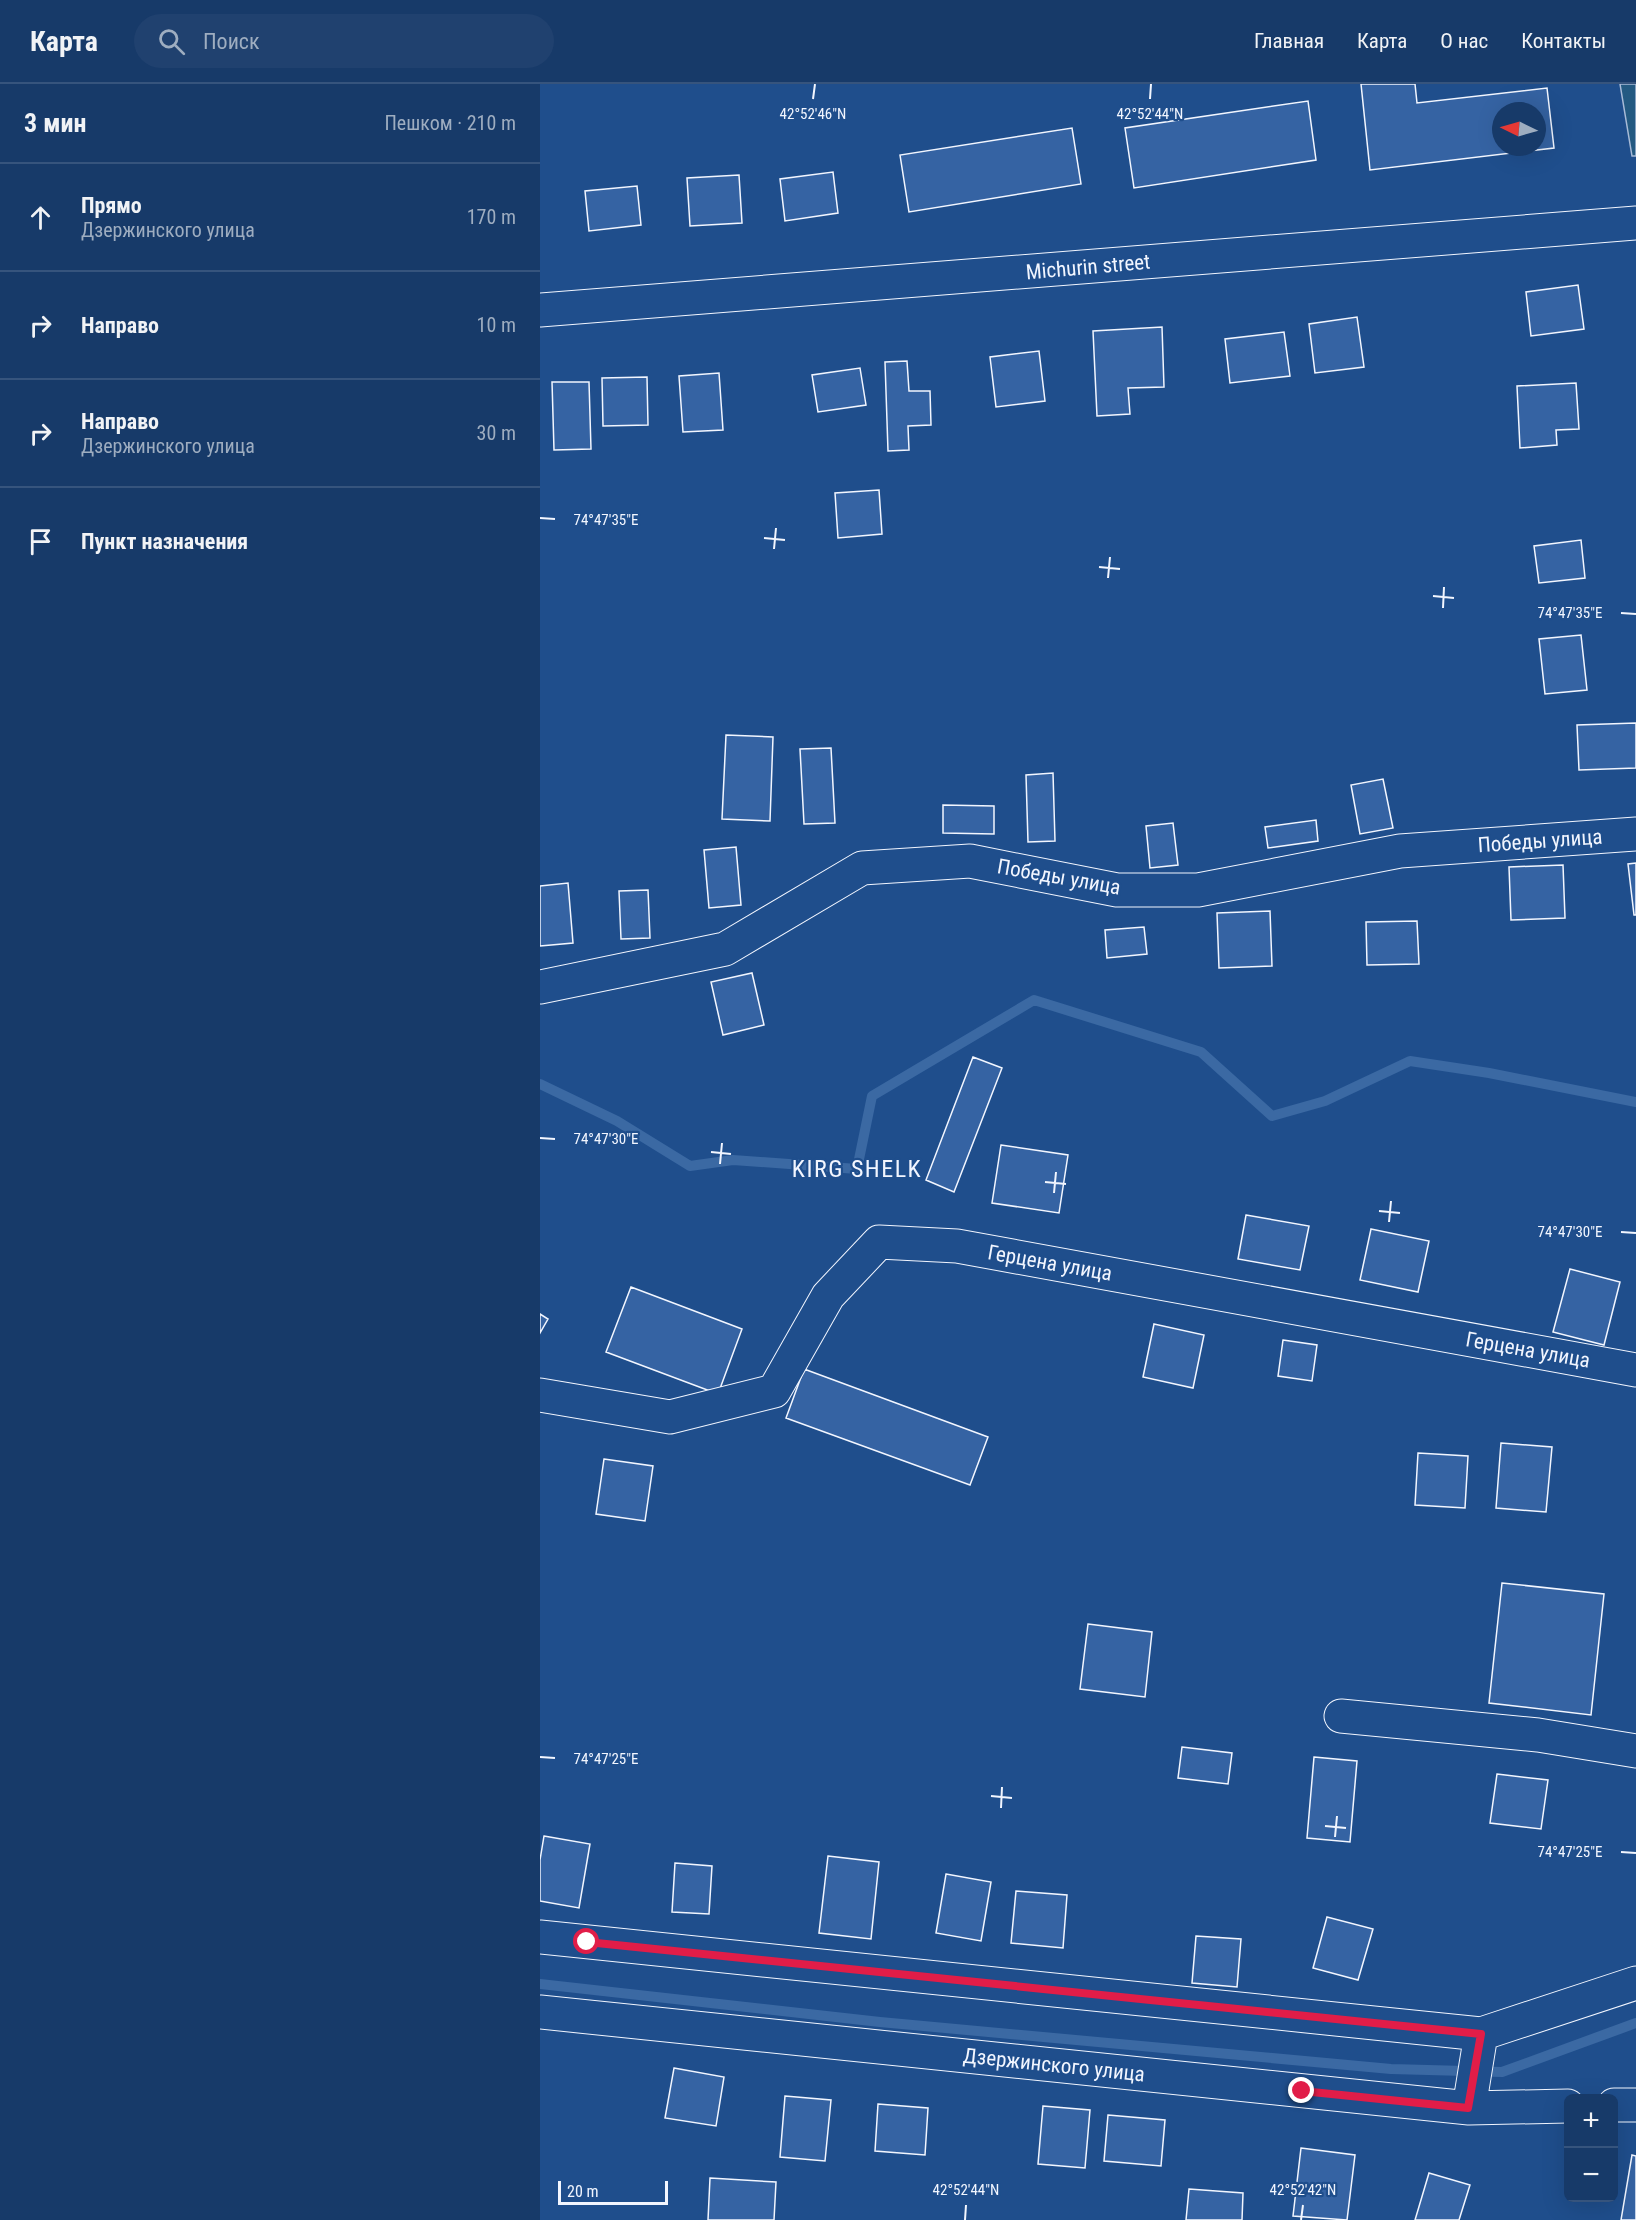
<!DOCTYPE html>
<html lang="ru">
<meta charset="utf-8">
<style>
body{margin:0;font-family:"Roboto Condensed",sans-serif;background:#20416f;color:#f1f3f6}
.controls{position:absolute;right:18px;bottom:18px;display:grid;overflow:hidden;border-radius:9px;box-shadow:0 6px 24px #0002}
.controls button{width:54px;height:54px;display:grid;place-items:center;padding:0;border:0;border-bottom:2px solid #36547d;background:#173a69;color:#f1f3f6;font:30px sans-serif}
.compass{position:absolute;left:952px;top:18px;width:54px;height:54px;border-radius:50%;background:#173a69;box-shadow:0 6px 24px #0002;rotate:275deg}
.scale{position:absolute;left:18px;bottom:15px;width:110px;box-sizing:border-box;padding-left:6px;border:3px solid #f2f6ff;border-top:0;font-size:16px;line-height:21px;white-space:nowrap;color:#f2f6ff;-webkit-text-stroke:4px #1f4e8c;paint-order:stroke}
.stop{position:absolute;width:18px;height:18px;margin:-14px;border:4px solid #e11d48;border-radius:50%;background:#fff}
.stop.end{background:#e11d48;border-color:#fff;box-shadow:0 2px 6px #0008}
.list{margin:0;padding:0;list-style:none}
h2{display:flex;justify-content:space-between;align-items:center;height:78px;margin:0;padding:0 24px;font-size:26px}
h2 small{font-size:20px;font-weight:400;color:#9eadc0}
.list li{display:grid;grid-template-columns:39px 1fr auto;gap:18px;align-items:center;box-sizing:border-box;height:108px;padding:0 24px;border-top:2px solid #36547d}
.list b{display:block;font-size:22px;white-space:nowrap}
.list p{margin:0;font-size:20px;white-space:nowrap;color:#9eadc0}
.list em{font-size:20px;font-style:normal;color:#9eadc0}
.icon{flex:none;width:33px;height:33px;fill:none;stroke:currentColor;stroke-width:2;stroke-linecap:round;stroke-linejoin:round}
.map{position:relative;flex:none;width:1096px;height:2136px;overflow:hidden}
header{display:flex;align-items:center;gap:36px;box-sizing:border-box;height:84px;padding:0 30px;background:#173a69;border-bottom:2px solid #36547d}
header strong{font-size:28px}
nav{display:flex;gap:33px;margin-inline-start:auto;font-size:21px}
.search{width:420px;height:54px;background:#20416f;display:flex;align-items:center;gap:15px;box-sizing:border-box;padding:0 21px;border-radius:33px;color:#9eadc0;font-size:22px}
main{display:flex}
aside{flex:1;background:#173a69}
.map>svg:first-child{display:block}
.green{fill:#245a82;stroke:#a8bbd7;stroke-width:1.5}
.lines{fill:none;stroke-linecap:round;stroke-linejoin:round}
.stream{stroke:#3b69a3;stroke-width:10}
.building{fill:#3563a3;stroke:#f2f6ff;stroke-width:1.5;fill-rule:evenodd}
.minor-casing{stroke:#f2f6ff;stroke-width:35}
.minor{stroke:#1f4e8c;stroke-width:33}
.route{stroke:#e11d48;stroke-width:8}
.ticks{fill:none;stroke:#f2f6ff;stroke-width:2}
.labels{text-anchor:middle;dominant-baseline:central;stroke-width:4.5;stroke-linejoin:round;paint-order:stroke}
.street-label{font-size:21px;fill:#f2f6ff;stroke:#1f4e8c}
.quarter-label{font-size:24px;letter-spacing:1.5px;fill:#f2f6ff;stroke:#1f4e8c}
.ticks-label{font-size:15px;text-anchor:middle;fill:#f2f6ff;stroke:#1f4e8c;stroke-width:4.5;stroke-linejoin:round;paint-order:stroke}
</style>
<header>
<strong>Карта</strong>
<div class="search"><svg class="icon" aria-label="search" viewBox="0 0 24 24"><circle cx="10" cy="10" r="6"/><path d="M15 15l6 6"/></svg>Поиск</div>
<nav><a>Главная</a><a>Карта</a><a>О нас</a><a>Контакты</a></nav>
</header>
<main>
<aside>
<h2>3 мин<small>Пешком · 210 m</small></h2>
<ul class="list">
<li><svg class="icon" aria-label="ahead" viewBox="0 0 24 24"><path d="M12 20V5M6 11l6-6 6 6"/></svg><div><b>Прямо</b><p>Дзержинского улица</p></div><em>170 m</em></li>
<li><svg class="icon" aria-label="right" viewBox="0 0 24 24"><path d="M7 20v-9h11M14 6l5 5-5 5"/></svg><div><b>Направо</b></div><em>10 m</em></li>
<li><svg class="icon" aria-label="right" viewBox="0 0 24 24"><path d="M7 20v-9h11M14 6l5 5-5 5"/></svg><div><b>Направо</b><p>Дзержинского улица</p></div><em>30 m</em></li>
<li><svg class="icon" aria-label="arrive" viewBox="0 0 24 24"><path d="M6 21V4h12l-3 4 3 4H6"/></svg><div><b>Пункт назначения</b></div></li>
</ul>
</aside>
<div class="map">
<svg width="1096" height="2136" viewBox="0 0 1096 2136">
<rect width="100%" height="100%" fill="#1f4e8c"/>
<path class="green" d="M1080 0H1096V72H1092Z"/>
<g class="lines">
<path class="stream" d="M0 1000 77 1037 150 1082 193 1076 317 1085 332 1012 494 916 661 968 732 1032 785 1017 870 977 949 989 1096 1018
M0 1900 340 1938 851 1985 962 1988 1096 1939"/>
</g>
<path class="building" d="M821 0H875L877 19 1007 4 1014 64 830 86ZM961 27H997V63H961Z
M768 17 776 76 594 104 585 44Z
M532 44 541 100 369 128 360 71Z
M293 88 298 129 245 137 240 95Z
M199 91 202 139 150 142 147 94Z
M97 102 101 141 49 147 45 107Z
M1038 201 1044 245 991 252 986 208Z
M817 233 824 283 775 289 769 240Z
M622 243 624 303 588 304 590 330 557 332 553 247Z
M744 248 750 292 690 299 685 255Z
M499 267 505 317 456 323 450 273Z
M367 277 369 307H390L391 341 368 342 369 366 348 367 345 278Z
M320 284 326 321 278 328 272 291Z
M179 289 183 346 143 348 139 292Z
M107 293 108 341 63 342 62 294Z
M12 298H49L51 365 14 366Z
M1036 299 1039 345 1016 346 1017 361 980 364 977 302Z
M339 406 342 450 298 454 295 409Z
M1041 456 1045 494 999 499 994 462Z
M1041 551 1047 606 1005 610 999 555Z
M1096 639V684L1039 686 1037 641Z
M186 651 233 653 230 737 182 735Z
M291 664 295 739 264 740 260 665Z
M513 689 515 757 488 758 486 691Z
M843 695 853 744 820 750 811 701Z
M403 721 454 722V750L403 749Z
M776 736 778 757 728 764 725 743Z
M633 739 638 781 610 784 606 742Z
M196 763 201 821 169 824 164 766Z
M1096 779V831H1094L1088 780Z
M1023 781 1025 834 971 836 969 783Z
M28 799 33 859 0 862V802Z
M108 806 110 854 81 855 79 807Z
M730 827 732 882 679 884 677 829Z
M877 837 879 880 827 881 826 838Z
M604 843 607 870 567 874 565 846Z
M212 889 224 941 183 951 171 898Z
M433 973 462 984 414 1108 386 1096Z
M461 1061 528 1071 519 1129 452 1119Z
M706 1131 769 1142 760 1186 698 1175Z
M831 1145 889 1157 878 1208 820 1196Z
M1030 1185 1080 1198 1064 1261 1013 1248Z
M91 1203 202 1245 178 1310 66 1268Z
M0 1230 8 1235 0 1249Z
M614 1240 664 1251 653 1304 603 1293Z
M743 1256 777 1261 772 1297 738 1292Z
M264 1285 448 1353 430 1401 246 1334Z
M961 1359 1012 1363 1006 1428 956 1424Z
M878 1369 928 1372 925 1424 875 1421Z
M64 1375 113 1382 105 1437 56 1430Z
M962 1499 1064 1510 1051 1631 949 1619Z
M548 1540 612 1548 605 1613 540 1605Z
M642 1663 692 1669 688 1700 638 1694Z
M774 1673 817 1677 810 1758 767 1754Z
M957 1690 1008 1696 1001 1745 950 1739Z
M4 1752 50 1760 39 1824 0 1817V1776Z
M288 1772 339 1778 331 1855 279 1849Z
M135 1779 172 1782 169 1830 132 1828Z
M406 1790 451 1798 441 1857 396 1849Z
M476 1807 527 1811 523 1864 471 1859Z
M787 1833 833 1845 818 1896 773 1884Z
M656 1852 701 1855 697 1903 652 1899Z
M134 1984 184 1993 176 2042 125 2034Z
M245 2012 291 2016 285 2077 240 2073Z
M338 2020 388 2024 385 2071 335 2067Z
M503 2022 550 2026 545 2084 498 2080Z
M568 2031 625 2036 621 2082 564 2077Z
M761 2064 815 2071 807 2136 753 2132Z
M1092 2071 1096 2072V2136H1081Z
M889 2089 930 2101 919 2136H875Z
M170 2094 236 2098 234 2136H168Z
M649 2105 703 2109 702 2136H646Z"/>
<g class="lines">
<g class="minor-casing">
<path id="minor" d="M0 226 1096 139
M0 903 185 865 322 784 430 777 577 806H658L860 767 1096 750
M0 1311 130 1333 234 1307 288 1212 339 1158 417 1162 1096 1286
M801 1632 998 1651 1096 1667
M0 1853 941 1950 1096 1899
M0 1928 929 2024 1028 2022
M1074 2021H1096
M929 2024 941 1950"/>
</g>
<use href="#minor" class="minor"/>
</g>
<g class="lines">
<path class="route" d="M47 1858 941 1950 928 2024 762 2007"/>
</g>
<path class="ticks" d="M273 15 275 0M610 15 611 0M0 434 15 435M224 454 245 456M234 465 236 444M559 483 580 485M568 494 570 473M893 512 914 514M903 524 904 503M1081 529 1096 530M0 1054 15 1055M171 1068 191 1070M180 1080 182 1059M505 1098 526 1100M514 1109 516 1088M839 1127 860 1129M849 1138 851 1117M1081 1148 1096 1149M0 1673 15 1674M451 1712 472 1714M461 1724 462 1703M785 1742 806 1744M795 1753 797 1732M1081 1768 1096 1769M425 2136 426 2121M761 2136 763 2121"/>
<g class="labels">
<g class="street-label">
<text transform="translate(548 183) rotate(-5)">Michurin street</text>
<text transform="translate(1000 757) rotate(-4)">Победы улица</text>
<text transform="translate(519 793) rotate(10)">Победы улица</text>
<text transform="translate(510 1179) rotate(10)">Герцена улица</text>
<text transform="translate(988 1266) rotate(10)">Герцена улица</text>
<text transform="translate(514 1981) rotate(6)">Дзержинского улица</text>
</g>
<g class="quarter-label">
<text x="317" y="1085">KIRG SHELK</text>
</g>
</g>
<g class="ticks-label">
<text x="273" y="35">42°52'46"N</text>
<text x="610" y="35">42°52'44"N</text>
<text x="66" y="441">74°47'35"E</text>
<text x="1030" y="534">74°47'35"E</text>
<text x="66" y="1060">74°47'30"E</text>
<text x="1030" y="1153">74°47'30"E</text>
<text x="66" y="1680">74°47'25"E</text>
<text x="1030" y="1773">74°47'25"E</text>
<text x="426" y="2111">42°52'44"N</text>
<text x="763" y="2111">42°52'42"N</text>
</g>
</svg>
<div class="controls">
<button>+</button>
<button>−</button>
</div>
<svg class="compass" viewBox="-18 -18 36 36"><path d="M0-13l5 13h-10z" fill="#e53935"/><path d="M0 13l5-13h-10z" fill="#9eadc0"/></svg>
<div class="scale">20 m</div>
<div class="stop" style="left:47px;top:1858px"></div>
<div class="stop end" style="left:762px;top:2007px"></div>
</div>
</main>
